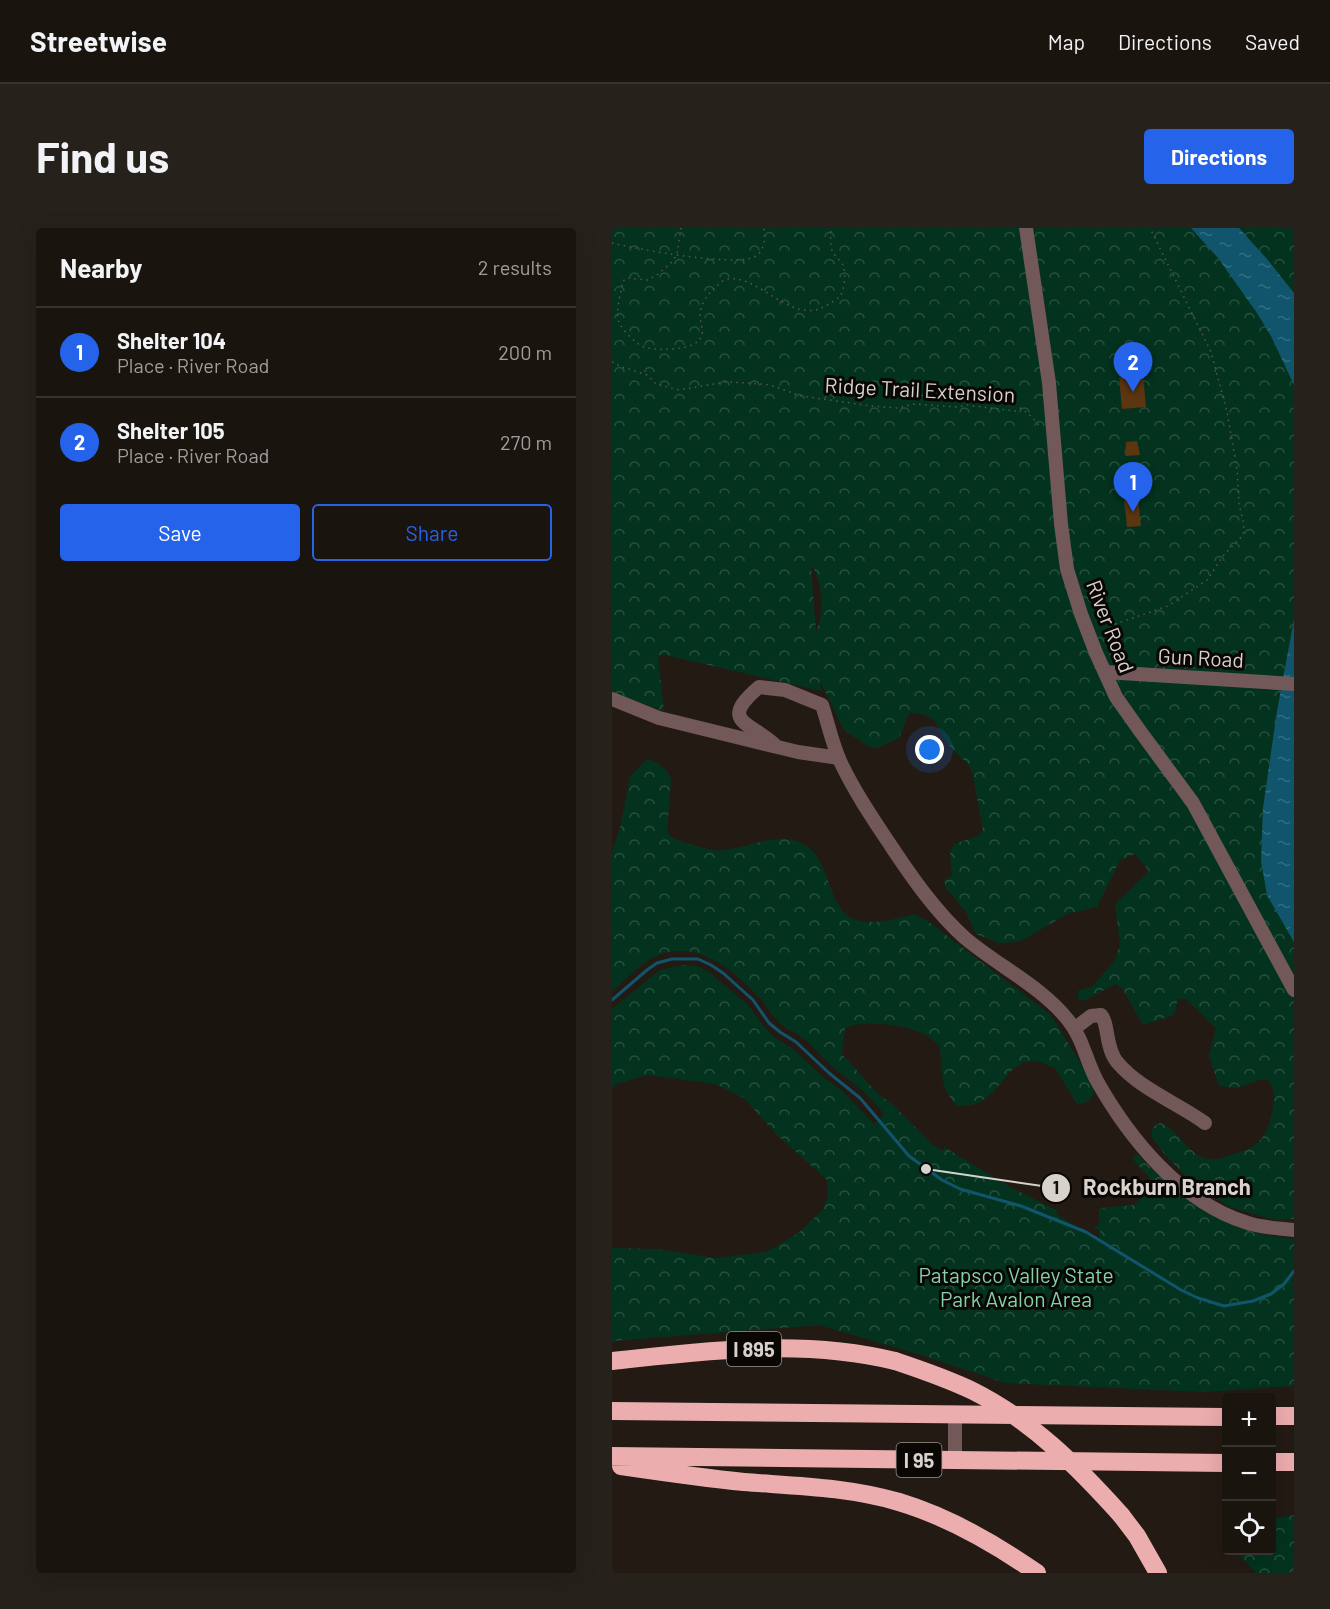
<!DOCTYPE html>
<meta charset="utf-8">
<style>
body{margin:0;font-family:Barlow,sans-serif;background:#27211c;color:#f1f3f6}
.controls{position:absolute;right:18px;bottom:18px;display:grid;overflow:hidden;border-radius:6px;box-shadow:0 6px 24px #0002}
.controls button{width:54px;height:54px;display:grid;place-items:center;padding:0;border:0;border-bottom:2px solid #38332e;background:#1a140e;color:#f1f3f6;font:30px sans-serif}
.you{position:absolute;left:318px;top:522px;width:21px;height:21px;margin:-15px;border:4px solid #fff;border-radius:50%;background:#1a73e8;box-shadow:0 0 0 9px #1a73e833}
.badge{display:grid;place-items:center;width:39px;height:39px;border-radius:50%;background:#2563eb;color:#fff;font-size:20px;font-weight:700}
.pin{position:absolute;translate:-50% -50px;filter:drop-shadow(0 2px 3px #0008)}
.pin::after{content:'';position:absolute;top:32px;width:21px;height:18px;background:inherit;clip-path:polygon(0 0,100% 0,50% 100%)}
.list{margin:0;padding:0;list-style:none}
h2{display:flex;justify-content:space-between;align-items:center;height:78px;margin:0;padding:0 24px;font-size:26px}
h2 small{font-size:20px;font-weight:400;color:#9f9e9e}
.list li{display:grid;grid-template-columns:39px 1fr auto;gap:18px;align-items:center;box-sizing:border-box;height:90px;padding:0 24px;border-top:2px solid #38332e}
.list b{display:block;font-size:22px;white-space:nowrap}
.list p{margin:0;font-size:20px;white-space:nowrap;color:#9f9e9e}
.list em{font-size:20px;font-style:normal;color:#9f9e9e}
.actions{display:flex;gap:12px;padding:18px 24px}
.actions a{flex:1;padding:14px 0;border:2px solid #2563eb;border-radius:6px;text-align:center;font-size:21px;color:#2563eb}
.actions .main{background:#2563eb;color:#fff}
.icon{flex:none;width:33px;height:33px;fill:none;stroke:currentColor;stroke-width:2;stroke-linecap:round;stroke-linejoin:round}
.map{position:relative;flex:none;width:682px;height:1345px;overflow:hidden;border-radius:6px}
header{display:flex;align-items:center;gap:36px;box-sizing:border-box;height:84px;padding:0 30px;background:#1a140e;border-bottom:2px solid #38332e}
header strong{font-size:28px}
nav{display:flex;gap:33px;margin-inline-start:auto;font-size:21px}
.intro{display:flex;align-items:center;justify-content:space-between;box-sizing:border-box;height:144px;padding:0 36px}
h1{margin:0;font-size:42px}
.button{padding:15px 27px;border-radius:6px;background:#2563eb;color:#fff;font-size:21px;font-weight:700}
main{display:flex;gap:36px;padding:0 36px}
aside{flex:1;background:#1a140e;border-radius:6px;box-shadow:0 6px 24px #0002}
.map>svg:first-child{display:block}
.forest{fill:url(#forest-crowns);fill-rule:evenodd}
.water{fill:url(#water-ripples)}
.lines{fill:none;stroke-linecap:round;stroke-linejoin:round}
.stream{stroke:#11556d;stroke-width:3}
.building{fill:#5c3610}
.path{stroke:#5c544d;stroke-width:1.5;stroke-dasharray:1.5 4.5;stroke-linecap:butt}
.minor{stroke:#725859;stroke-width:14}
.highway{stroke:#ecadaf;stroke-width:18}
.highway-bridge{stroke:#ecadaf;stroke-width:18}
.labels{text-anchor:middle;dominant-baseline:central;stroke-width:6;stroke-linejoin:round;paint-order:stroke}
.shield{fill:#090604;stroke:#9a9591;stroke-width:1.5}
.shield-label{font-size:20px;font-weight:bold;fill:#d8d2cd}
.street-label{font-size:21px;fill:#d8d2cd;stroke:#090604}
.park-label{font-size:21px;fill:#80d4a8;stroke:#090604}
.leader{fill:none;stroke:#d8d2cd;stroke-width:2}
.callout-dot{fill:#d8d2cd;stroke:#090604;stroke-width:2}
.mark-label{font-size:18px;text-anchor:middle;font-weight:bold;fill:#111}
.callout-label{font-size:22px;text-anchor:middle;font-weight:bold;fill:#d8d2cd;stroke:#090604;stroke-width:6;stroke-linejoin:round;paint-order:stroke}
</style>
<header>
<strong>Streetwise</strong>
<nav><a>Map</a><a>Directions</a><a>Saved</a></nav>
</header>
<div class="intro"><h1>Find us</h1><a class="button">Directions</a></div>
<main>
<aside>
<h2>Nearby<small>2 results</small></h2>
<ul class="list">
<li><span class="badge">1</span><div><b>Shelter 104</b><p>Place · River Road</p></div><em>200 m</em></li>
<li><span class="badge">2</span><div><b>Shelter 105</b><p>Place · River Road</p></div><em>270 m</em></li>
</ul>
<div class="actions"><a class="main">Save</a><a>Share</a></div>
</aside>
<div class="map">
<svg width="682" height="1345" viewBox="0 0 682 1345">
<defs>
<pattern id="forest-crowns" width="20" height="18" patternUnits="userSpaceOnUse" patternTransform="scale(1.5)"><rect width="20" height="18" fill="#03331f"/><path d="M2 6a3 3 0 1 1 6 0M12 15a3 3 0 1 1 6 0" fill="none" stroke="#27503e"/></pattern>
<pattern id="water-ripples" width="26" height="14" patternUnits="userSpaceOnUse" patternTransform="scale(1.5)"><rect width="26" height="14" fill="#11556d"/><path d="M2 4q2-2 4 0t4 0M15 11q2-2 4 0t4 0" fill="none" stroke="#336d81"/></pattern>
</defs>
<rect width="100%" height="100%" fill="#231a13"/>
<path class="forest" d="M0 0H682V991L664 992 617 979 574 948 553 927 539 907 541 899 548 895C567 901 575 927 596 931 603 933 612 929 619 927 649 919 655 909 661 879 663 868 663 861 656 852H648L624 860 607 858 597 828 604 800 574 771H566L562 787 531 797 510 760 503 756 474 772 466 771V763L481 758 503 732 508 716 503 676 537 643 523 626 508 632 485 679 455 686 411 712 403 714 387 715 364 706 354 684 334 660 332 652 340 648 338 624 342 616 366 608 371 602 360 543C355 532 344 527 338 518 322 497 328 486 297 485L287 510 265 520 257 519 232 502 208 453 209 463 49 426 46 431 52 483 0 465ZM201 339C211 360 213 382 204 404L199 340Z
M35 531C46 535 56 540 59 552L55 604C61 612 68 613 78 616 86 618 93 621 101 622 126 625 162 603 187 614 228 631 207 697 262 694 275 694 289 689 302 686L317 694 439 787 480 854C484 867 480 875 465 876L443 840C437 838 427 832 420 833 389 834 389 881 345 878 327 858 330 844 328 818 324 815 321 811 317 809 301 797 251 791 233 800L230 826 264 864 281 877 321 917 331 923 332 919 398 959 446 983 444 986 487 1012 488 1003 481 999 487 997V980L522 977 543 956 520 930 525 926C556 957 588 987 631 1001 647 1007 665 1008 682 1011V1158L592 1164 393 1155 306 1126 207 1097 0 1113V1020L46 1021 103 1030 154 1024 185 1006 210 983 216 968 215 952 164 906 132 870 103 856 35 847 4 856 0 860V781L48 742 72 737 84 738 96 743 136 777 152 799 163 810 180 820 212 850 228 861 262 896 272 886C258 867 240 854 222 840 210 830 201 817 188 808 184 805 177 803 173 799 161 791 156 778 146 768 115 736 75 704 31 736 20 744 11 755 0 763V625L9 596 18 549Z
M682 1287V1345H645L622 1323 660 1322V1291Z"/>
<path class="water" d="M579 0H627L655 31 682 65V157L659 108 645 85 606 30Z
M682 391V714L655 667 649 633 651 580 665 483Z"/>
<g class="lines">
<path class="stream" d="M0 772 35 742 45 735 60 731H86L99 737 111 745 141 772 157 795 168 804 184 814 217 845 248 870 297 928 330 952 348 961 409 978 474 1004 569 1062 586 1070 612 1078 641 1073 659 1066 672 1056 682 1043"/>
</g>
<path class="building" d="M531 147 534 179 510 181 507 149Z
M525 213 528 227 513 228 514 214Z
M526 270 529 298 515 299 512 271Z"/>
<g class="lines">
<path class="path" d="M69 0 65 26 60 34 45 47 35 52 15 50 11 53C9 65 3 83 7 94 10 102 24 116 32 119 45 123 70 122 82 116 95 108 89 100 88 88 88 76 96 65 105 58 108 55 112 51 116 51 148 46 181 101 217 76 220 74 226 71 228 68 233 61 234 45 231 37 228 32 222 28 220 22 218 15 218 7 220 0
M0 15C24 21 122 39 142 29 153 24 153 10 152 0
M0 134 10 139 35 147 44 156 67 162 114 154 137 155 158 157 189 168 260 178 286 180 302 176 345 179 355 177 403 183 409 180 420 189 428 199
M503 396 556 378 595 352 611 328 631 307 632 297 627 276 625 241 615 184 599 124 538 0"/>
<path class="minor" d="M414 0 437 155 449 296 455 341 469 386 484 425 504 469 528 503 581 575 682 762
M493 444 682 456
M0 471 47 490 186 524 227 530
M164 518C141 494 104 496 147 459L173 462 210 477C216 495 220 515 228 533 242 563 261 591 279 618 301 651 324 684 353 710 386 738 429 758 456 792 471 810 474 833 485 853 517 910 569 974 633 994 648 1000 666 1000 682 1002
M462 801 479 788 489 787C497 796 493 819 505 834 529 862 564 874 593 895
M343 1233V1186"/>
<path class="highway" d="M0 1133C95 1123 190 1110 283 1133
M0 1183 614 1189
M660 1188H682
M0 1228 614 1235
M660 1234H682
M9 1238C50 1244 91 1250 132 1254 184 1258 236 1259 287 1274 337 1289 382 1315 425 1345
M509 1287 525 1308 546 1345"/>
<path class="highway-bridge" d="M283 1133C310 1142 336 1151 361 1163 419 1192 466 1239 509 1287"/>
</g>
<g class="labels">
<g class="shield">
<rect x="115" y="1104" width="54" height="34" rx="4.5"/>
<rect x="284.5" y="1215" width="45" height="34" rx="4.5"/>
</g>
<g class="shield-label">
<text x="142" y="1121">I 895</text>
<text x="307" y="1232">I 95</text>
</g>
<g class="street-label">
<text transform="translate(308 161) rotate(3)">Ridge Trail Extension</text>
<text transform="translate(499 398) rotate(69)">River Road</text>
<text transform="translate(589 429) rotate(3)">Gun Road</text>
</g>
<g class="park-label">
<text x="404" y="1046">Patapsco Valley State<tspan x="404" dy="24">Park Avalon Area</tspan></text>
</g>
</g>
<path class="leader" d="M314 941L444 960"/>
<g class="callout-dot">
<circle cx="314" cy="941" r="6"/>
<circle cx="444" cy="960" r="15"/>
</g>
<g class="mark-label">
<text x="444" y="966">1</text>
</g>
<g class="callout-label">
<text x="555" y="967">Rockburn Branch</text>
</g>
</svg>
<div class="controls">
<button>+</button>
<button>−</button>
<button><svg class="icon" aria-label="locate" viewBox="0 0 24 24"><circle cx="12" cy="12" r="6"/><path d="M12 2v4M12 18v4M2 12h4M18 12h4"/></svg></button>
</div>
<div class="you"></div>
<div class="pin badge" style="left:521px;top:284px">1</div>
<div class="pin badge" style="left:521px;top:164px">2</div>
</div>
</main>
